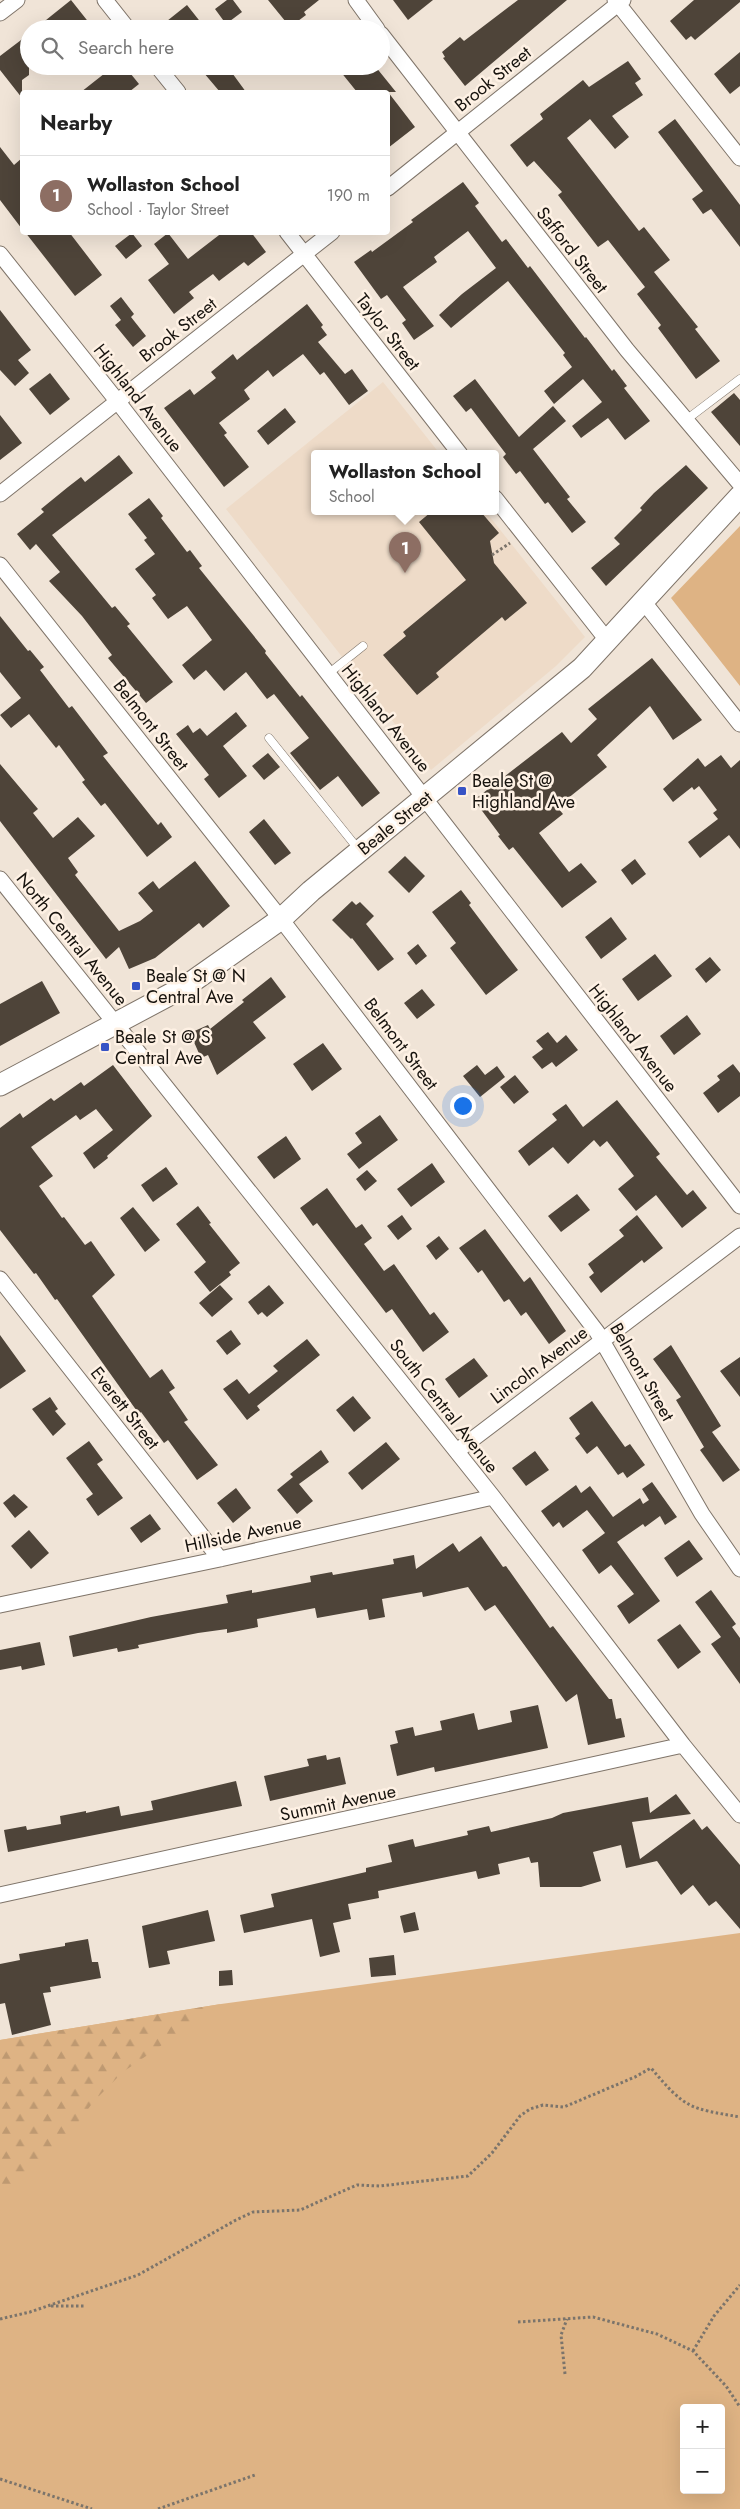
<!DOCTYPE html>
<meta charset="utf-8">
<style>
body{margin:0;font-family:Jost,sans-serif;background:#f2f2f2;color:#222}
.controls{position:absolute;right:15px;bottom:15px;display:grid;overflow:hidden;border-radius:5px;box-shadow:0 5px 20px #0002}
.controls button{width:45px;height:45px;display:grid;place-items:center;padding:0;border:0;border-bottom:1px solid #e0e0e0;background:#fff;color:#222;font:25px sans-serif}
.you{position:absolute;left:462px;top:1105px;width:18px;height:18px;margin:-12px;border:4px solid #fff;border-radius:50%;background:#1a73e8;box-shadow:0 0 0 8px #1a73e833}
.badge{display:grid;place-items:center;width:32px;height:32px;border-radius:50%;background:#7c3aed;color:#fff;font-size:16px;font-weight:700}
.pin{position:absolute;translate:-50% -41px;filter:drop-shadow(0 1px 2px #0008)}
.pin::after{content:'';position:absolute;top:26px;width:18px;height:15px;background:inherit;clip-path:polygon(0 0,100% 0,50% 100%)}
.popup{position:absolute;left:311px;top:450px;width:188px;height:65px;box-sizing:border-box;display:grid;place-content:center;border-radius:5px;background:#fff;filter:drop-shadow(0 1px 4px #0005);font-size:16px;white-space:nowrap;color:#767676}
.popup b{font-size:19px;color:#222}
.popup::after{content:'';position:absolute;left:50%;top:100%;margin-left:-10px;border:10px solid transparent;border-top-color:#fff}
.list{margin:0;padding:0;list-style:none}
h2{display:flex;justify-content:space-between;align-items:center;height:65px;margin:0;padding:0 20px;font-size:21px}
h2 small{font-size:16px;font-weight:400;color:#767676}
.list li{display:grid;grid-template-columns:32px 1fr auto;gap:15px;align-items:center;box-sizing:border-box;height:80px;padding:0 20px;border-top:1px solid #e0e0e0}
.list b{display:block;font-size:19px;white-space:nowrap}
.list p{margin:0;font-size:16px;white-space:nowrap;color:#767676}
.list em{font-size:16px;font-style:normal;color:#767676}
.icon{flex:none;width:28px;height:28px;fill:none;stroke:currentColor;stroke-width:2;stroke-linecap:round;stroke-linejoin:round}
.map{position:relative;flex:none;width:740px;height:2509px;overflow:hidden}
.search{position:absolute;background:#fff;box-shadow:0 5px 20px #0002;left:20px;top:20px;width:370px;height:55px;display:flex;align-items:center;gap:12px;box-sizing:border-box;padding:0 18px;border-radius:28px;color:#767676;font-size:19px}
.panel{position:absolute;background:#fff;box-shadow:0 5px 20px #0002;left:20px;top:90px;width:370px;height:145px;border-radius:5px}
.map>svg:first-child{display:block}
.built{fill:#eedbc8}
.green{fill:#deb384;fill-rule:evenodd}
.forest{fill:url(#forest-firs)}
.building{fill:#4e4439}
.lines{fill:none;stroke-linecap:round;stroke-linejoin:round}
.lane-casing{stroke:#7f7469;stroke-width:9}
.street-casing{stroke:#7f7469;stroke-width:17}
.secondary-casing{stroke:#7f7469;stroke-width:23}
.path{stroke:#7b746b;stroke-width:3;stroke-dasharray:2.5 2.5;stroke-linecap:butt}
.lane{stroke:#fff;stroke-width:8}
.street{stroke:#fff;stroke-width:15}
.secondary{stroke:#fff;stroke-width:21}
.poi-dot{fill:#3753c5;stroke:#fef1e4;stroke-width:2}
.labels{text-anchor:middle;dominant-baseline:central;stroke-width:5;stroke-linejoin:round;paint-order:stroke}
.street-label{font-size:18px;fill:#17130e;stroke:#fef1e4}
.poi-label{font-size:18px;fill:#17130e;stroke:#fef1e4;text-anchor:start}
</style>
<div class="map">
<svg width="740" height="2509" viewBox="0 0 740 2509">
<defs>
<pattern id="forest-firs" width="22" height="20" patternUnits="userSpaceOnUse" patternTransform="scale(1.25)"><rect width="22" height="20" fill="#deb384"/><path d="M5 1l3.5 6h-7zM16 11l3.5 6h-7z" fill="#be9971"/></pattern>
</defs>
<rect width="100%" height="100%" fill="#f0e4d7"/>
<path class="built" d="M383 382 440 454H315V512H486L585 637 556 666 431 770 226 509Z"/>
<path class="green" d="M740 526V686L671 598Z
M740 1933V2509H0V2040L221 2004ZM684 2408H721V2490H684Z"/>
<path class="forest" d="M221 2004 123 2072 94 2101 57 2151 20 2183 0 2196V2040Z"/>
<path class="building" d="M71 0 94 29H35L51 16Z
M227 0H233L242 12 226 24 215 9Z
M268 0H319L304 12 306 15 290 27Z
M393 0H433L408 20Z
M518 0H567L465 86 443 58 445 57 442 52 460 37 464 41Z
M694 0H740V2L695 40 691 36 686 40 670 21Z
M187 5 206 29H157Z
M29 34V75L22 80V98L0 70V56Z
M740 52V86L730 94 714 74Z
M628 61 641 79 635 83 643 95 612 116 629 137 615 149 590 119 567 138 639 231 644 227 670 260 654 272 698 327 695 329 720 361 696 379 658 328 661 325 637 294 645 287 608 240 598 247 558 195 562 192 534 161 527 167 510 145 543 119 540 114 583 80 589 87Z
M114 66 119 74 126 68 139 84 129 92H81Z
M198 66H227L246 92H220Z
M336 66H375L396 92H388L415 127 388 148V92H357Z
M675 119 740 205V247L711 209 703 214 692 199 703 191 658 132Z
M0 147 14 165 22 158V229L0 200Z
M463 182 479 203 475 206 502 242 506 239 528 268 530 266 585 338 586 337 612 371 614 369 627 386 624 388 650 421 625 440 608 418 581 438 572 426 602 402 583 379 554 404 544 391 572 367 563 355 565 353 508 281 451 328 439 315 462 294 496 268 468 231 434 257 437 262 403 287 434 326 414 340 402 323 406 320 387 295 381 299 354 262 371 250 372 252 413 222 411 220Z
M25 232H69L102 275 75 296Z
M223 232H251L266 252 248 266 244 262 219 281 213 274 189 292 194 298 174 314 148 280 169 264 154 244 168 233 188 259Z
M132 233 142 246 126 259 115 246Z
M121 297 134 314 131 317 146 336 133 347 115 325 121 320 110 306Z
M307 304 323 325 321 327 327 335 318 342 345 374 352 369 368 391 349 405 324 372 320 375 303 354 273 377 268 370 244 390 250 399 219 423 227 433 224 435 249 467 224 487 164 408 190 389 194 395 216 378 211 372 233 354 237 360Z
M0 310 31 350 18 360 29 373 15 386 0 370Z
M50 373 70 399 50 415 29 389Z
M475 379 519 437 553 406 566 421 533 449 570 497 567 499 586 522 572 533 548 502 545 504 520 471 516 474 503 457 506 454 471 408 466 412 453 396Z
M734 393 740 400V446L711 412Z
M285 408 296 422 268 445 257 431Z
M0 415 22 443 0 460Z
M119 455 133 473 52 535 112 608 115 606 130 624 127 626 173 682 146 703 108 658 112 655 82 616 49 581 60 572 36 544 30 550 17 534 44 512 41 509 68 487 81 477 85 482Z
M686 465 708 488 606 586 591 568 620 544 614 538 642 510 640 508 654 493Z
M149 498 163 516 161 518 187 552 190 550 202 566 199 568 266 651 265 653 300 697 302 695 380 793 362 807 338 776 320 790 290 753 309 738 274 694 267 699 246 672 224 691 206 670 194 680 182 665 212 640 187 606 168 619 152 598 156 595 135 569 155 554 144 540 147 538 128 514Z
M431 512H481L499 533 490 541 494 563 527 603 505 621 502 617 436 673 439 677 417 695 383 655 406 636 403 632 466 580 419 522Z
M0 616 28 651 30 650 44 667 40 670 69 708 72 706 108 753 103 756 158 825 161 822 172 837 147 857 105 803 101 806 82 782 85 780 59 745 56 748 29 714 11 728 0 715 21 698 0 672Z
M652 658 702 720 673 740 650 706 597 755 607 767 557 807 563 814 539 833 569 872 581 863 597 882 562 908 513 847 509 850 498 836 500 835 474 800 562 732 571 743 597 719 588 709Z
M236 712 247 726 223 746 247 776 219 798 204 779 209 775 176 734 188 725 193 733 200 728 207 736Z
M268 753 280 767 264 780 252 766Z
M721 755 731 768 740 760V849L729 835 700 858 688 842 718 819 713 813 717 810 699 786 694 790 692 787 673 802 663 789 698 758 705 767Z
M0 764 38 809 33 813 53 838 78 817 95 836 68 858 78 872 75 875 119 931 140 921 153 911 138 893 153 881 159 889 195 861 230 906 203 928 199 923 155 958 129 969 119 947 106 959 0 821Z
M264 819 291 853 275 865 249 832Z
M405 856 425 876 409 893 388 872Z
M635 859 646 874 632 885 621 870Z
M461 890 471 903 469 905 518 970 486 995 450 948 456 943 432 912Z
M352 901 356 905 360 902 374 916 366 924 394 959 378 971 352 938 351 939 332 920Z
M611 917 627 939 601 959 585 937Z
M418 944 427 956 416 965 407 953Z
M655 954 672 976 638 1001 622 979Z
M710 957 721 970 706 983 695 969Z
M271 977 286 997 253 1022 266 1038 217 1075 208 1055 201 1058 190 1033 208 1025 210 1029 244 1002 242 1000Z
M42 981 60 1013 0 1046V1004Z
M422 989 435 1005 417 1019 404 1003Z
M687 1015 701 1034 674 1055 660 1036Z
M548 1032 557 1043 566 1035 578 1050 556 1067 552 1062 542 1069 532 1057 543 1049 536 1041Z
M323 1043 342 1069 312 1091 293 1064Z
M733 1064 740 1073V1096L718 1113 703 1093 720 1080 717 1076Z
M113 1065 152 1116 107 1156 108 1158 94 1169 83 1153 113 1130 96 1109 80 1120 76 1115 31 1147 53 1176 39 1186 62 1218 64 1217 85 1245 91 1241 115 1275 92 1296 150 1378 162 1369 175 1388 169 1392 188 1420 184 1422 218 1465 197 1480 168 1440 164 1443 141 1412 139 1414 57 1299 55 1300 36 1273 34 1274 0 1230V1128L20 1113 23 1118 51 1098 54 1101 81 1082 84 1086Z
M477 1065 485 1075 497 1066 505 1077 480 1097 463 1076Z
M515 1075 529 1092 514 1104 500 1087Z
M617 1100 660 1154 656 1157 687 1195 693 1190 707 1208 682 1228 656 1195 636 1211 618 1189 634 1176 607 1141 600 1147 594 1140 568 1164 553 1147 529 1166 518 1151 557 1120 552 1114 566 1104 583 1127Z
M380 1115 398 1140 359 1169 347 1154 362 1143 355 1133Z
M286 1136 301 1159 274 1179 257 1157Z
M432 1163 445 1182 411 1207 397 1189Z
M166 1167 178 1184 153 1202 141 1185Z
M367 1170 377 1181 365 1191 356 1179Z
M327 1188 356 1228 362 1224 372 1238 364 1244 384 1271 394 1264 430 1315 434 1312 449 1332 423 1352 392 1309 386 1313 317 1223 313 1226 300 1208Z
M577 1194 590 1210 561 1232 548 1216Z
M198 1206 211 1223 209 1224 240 1263 229 1272 231 1275 210 1292 194 1272 206 1262 176 1224Z
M133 1207 160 1240 145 1252 120 1218Z
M402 1215 412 1229 398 1240 387 1226Z
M637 1215 663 1248 644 1263 642 1260 601 1293 589 1277 594 1273 588 1264 624 1236 619 1230Z
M485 1229 524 1282 530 1277 566 1331 549 1344 526 1312 521 1316 509 1299 504 1302 482 1270 478 1273 459 1248Z
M439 1236 449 1249 436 1260 426 1246Z
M220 1285 233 1299 212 1317 199 1303Z
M269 1285 284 1303 267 1317 262 1312 258 1315 248 1302Z
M231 1330 241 1344 227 1355 216 1341Z
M0 1335 26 1371 0 1389Z
M307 1339 320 1355 257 1406 260 1410 247 1420 223 1389 237 1379 249 1394 278 1371 273 1366Z
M671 1345 721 1426 712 1432 740 1470 723 1482 700 1450 704 1447 676 1400 681 1397 653 1359Z
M740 1357V1397L720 1371Z
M474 1358 488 1376 459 1398 445 1379Z
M353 1396 371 1418 354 1432 336 1410Z
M50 1397 58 1409 55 1411 66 1424 53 1436 32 1409Z
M592 1401 625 1447 630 1444 645 1465 627 1478 623 1472 618 1475 597 1446 587 1454 575 1438 580 1434 569 1418Z
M89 1441 103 1460 97 1464 123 1498 98 1516 86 1499 93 1494 66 1458Z
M386 1442 400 1459 362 1490 348 1473Z
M321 1450 329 1462 299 1484 313 1501 297 1514 277 1490 293 1477 290 1474Z
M535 1451 549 1470 526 1486 512 1468Z
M652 1482 677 1517 665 1525 660 1516 645 1527 643 1524 617 1542 660 1601 629 1624 617 1606 634 1594 611 1565 599 1574 582 1550 605 1533 587 1510 563 1528 559 1522 553 1527 541 1511 576 1485 581 1493 590 1486 613 1517 640 1498 643 1504 649 1500 642 1489Z
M236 1488 251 1508 233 1523 217 1503Z
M14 1494 28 1507 15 1518 3 1503Z
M150 1514 161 1529 141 1543 130 1528Z
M29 1530 49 1553 31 1569 11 1546Z
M481 1536 503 1567 506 1566 550 1628 553 1626 609 1699H612L616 1719 621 1718 625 1737 588 1745 577 1694 566 1702 495 1605 485 1611 468 1587 423 1597 422 1592 382 1599 385 1617 369 1620 367 1609 317 1618 315 1608 257 1619 258 1627 227 1633V1629L198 1633 138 1645 139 1648 118 1652 117 1648 73 1657 69 1636 151 1617 228 1603 226 1595 252 1590V1593L311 1582 310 1576 332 1572 333 1575 394 1564 393 1559 414 1555 416 1569 453 1543 459 1552Z
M689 1540 703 1559 677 1577 664 1558Z
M711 1590 736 1624 732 1627 740 1638V1684L711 1644 721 1637 695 1602Z
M680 1624 701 1652 678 1669 657 1640Z
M40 1642 45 1665 22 1670 21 1666 0 1670V1650Z
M538 1705 548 1748 435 1772 434 1767 397 1776 390 1745 398 1743 395 1731 413 1727 415 1736 442 1730 440 1721 474 1713 478 1730 512 1722 510 1711Z
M326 1755 327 1760 340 1757 346 1784 270 1801 264 1776 309 1766 307 1759Z
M236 1781 242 1806 8 1852 4 1830 26 1826 27 1830 61 1824 60 1816 86 1811V1813L119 1806 121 1816 153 1810 151 1801Z
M676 1794 691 1814 632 1822 640 1859 694 1819 702 1830 707 1826 740 1865V1929L716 1901 709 1906 693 1885 681 1895 657 1861 626 1868 621 1845 593 1852 601 1881 581 1887H540L538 1862 531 1863 529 1857 498 1864 500 1874 478 1879 476 1871 378 1891 379 1898 348 1904 351 1919 333 1923 340 1952 320 1957 312 1919 244 1933 240 1915 274 1907 271 1894 366 1872V1868L392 1862 388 1845 413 1839 415 1847 468 1835 467 1831 489 1826 491 1832 552 1818 563 1813 648 1797 650 1813Z
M208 1910 215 1941 167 1951 170 1964 149 1968 142 1926Z
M415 1912 419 1930 404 1933 400 1916Z
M88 1939 92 1962H98L101 1978 50 1987 51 1992 43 1993 51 2025 12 2035 5 2003 0 2004V1964L20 1960 19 1954 65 1946V1943Z
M394 1955 396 1975 371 1977 369 1958Z
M232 1970 233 1985 219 1986V1971Z"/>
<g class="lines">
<g class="lane-casing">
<path id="lane" d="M686 420 740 379
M328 674 363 646
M269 738 359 850"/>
</g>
<g class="street-casing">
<path id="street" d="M105 0 128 29
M356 0 377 29
M615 0 740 158
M0 13 17 0
M381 34 627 350 740 484
M157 66 178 92
M388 188 623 0
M287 232 460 454
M0 254 118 402 740 1206
M0 494 332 232
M495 498 607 640
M0 565 281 919 597 1332 702 1514 740 1569
M643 601 740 724
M0 879 493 1497 683 1745 740 1815
M0 1279 220 1559
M457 1451 740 1236
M0 1605 220 1559 493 1497
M0 1895 683 1745"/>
</g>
<g class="secondary-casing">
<path id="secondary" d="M0 1085 186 986 281 919 311 891 582 668 740 496"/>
</g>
<path class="path" d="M492 555 510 543
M51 2306H86
M0 2319 30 2312 138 2275 236 2220 253 2212 300 2210 357 2185 380 2186 468 2176 492 2153 520 2116 530 2109 543 2105 564 2107 635 2077 651 2068C686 2109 688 2108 740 2117
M518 2322 593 2317 657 2334 693 2351 726 2386 740 2407
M693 2351 714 2316 740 2285
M565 2374 561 2335 567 2319
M0 2479 92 2509
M158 2509 255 2475"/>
<use href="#lane" class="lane"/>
<use href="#street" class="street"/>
<use href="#secondary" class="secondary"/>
</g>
<g class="poi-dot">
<rect x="457" y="786" width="10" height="10" rx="2.5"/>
<rect x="131" y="981" width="10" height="10" rx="2.5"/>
<rect x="100" y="1042" width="10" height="10" rx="2.5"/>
</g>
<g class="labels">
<g class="street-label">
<text transform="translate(493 79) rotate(-39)">Brook Street</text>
<text transform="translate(572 250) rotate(52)">Safford Street</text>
<text transform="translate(178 330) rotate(-38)">Brook Street</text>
<text transform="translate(388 332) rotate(52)">Taylor Street</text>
<text transform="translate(138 398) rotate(52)">Highland Avenue</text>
<text transform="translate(386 718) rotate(52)">Highland Avenue</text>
<text transform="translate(151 725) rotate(52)">Belmont Street</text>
<text transform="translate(395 823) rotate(-39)">Beale Street</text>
<text transform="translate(72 939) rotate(51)">North Central Avenue</text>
<text transform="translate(633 1038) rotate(52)">Highland Avenue</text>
<text transform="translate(401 1044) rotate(53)">Belmont Street</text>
<text transform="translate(539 1365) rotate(-37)">Lincoln Avenue</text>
<text transform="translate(642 1372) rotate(60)">Belmont Street</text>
<text transform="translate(444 1406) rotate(52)">South Central Avenue</text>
<text transform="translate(125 1408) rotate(52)">Everett Street</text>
<text transform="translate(243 1534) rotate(-12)">Hillside Avenue</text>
<text transform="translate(338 1803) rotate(-12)">Summit Avenue</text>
</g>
<g class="poi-label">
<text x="472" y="781">Beale St @<tspan x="472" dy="21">Highland Ave</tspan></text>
<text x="146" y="976">Beale St @ N<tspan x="146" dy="21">Central Ave</tspan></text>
<text x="115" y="1037">Beale St @ S<tspan x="115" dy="21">Central Ave</tspan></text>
</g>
</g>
</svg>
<div class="controls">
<button>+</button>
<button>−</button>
</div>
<div class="you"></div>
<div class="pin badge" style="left:405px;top:573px;background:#8d6e63">1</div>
<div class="popup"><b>Wollaston School</b>School</div>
<div class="search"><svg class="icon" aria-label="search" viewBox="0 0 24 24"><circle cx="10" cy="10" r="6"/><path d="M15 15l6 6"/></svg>Search here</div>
<section class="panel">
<h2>Nearby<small></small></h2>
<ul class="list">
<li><span class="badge" style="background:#8d6e63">1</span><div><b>Wollaston School</b><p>School · Taylor Street</p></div><em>190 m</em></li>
</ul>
</section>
</div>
